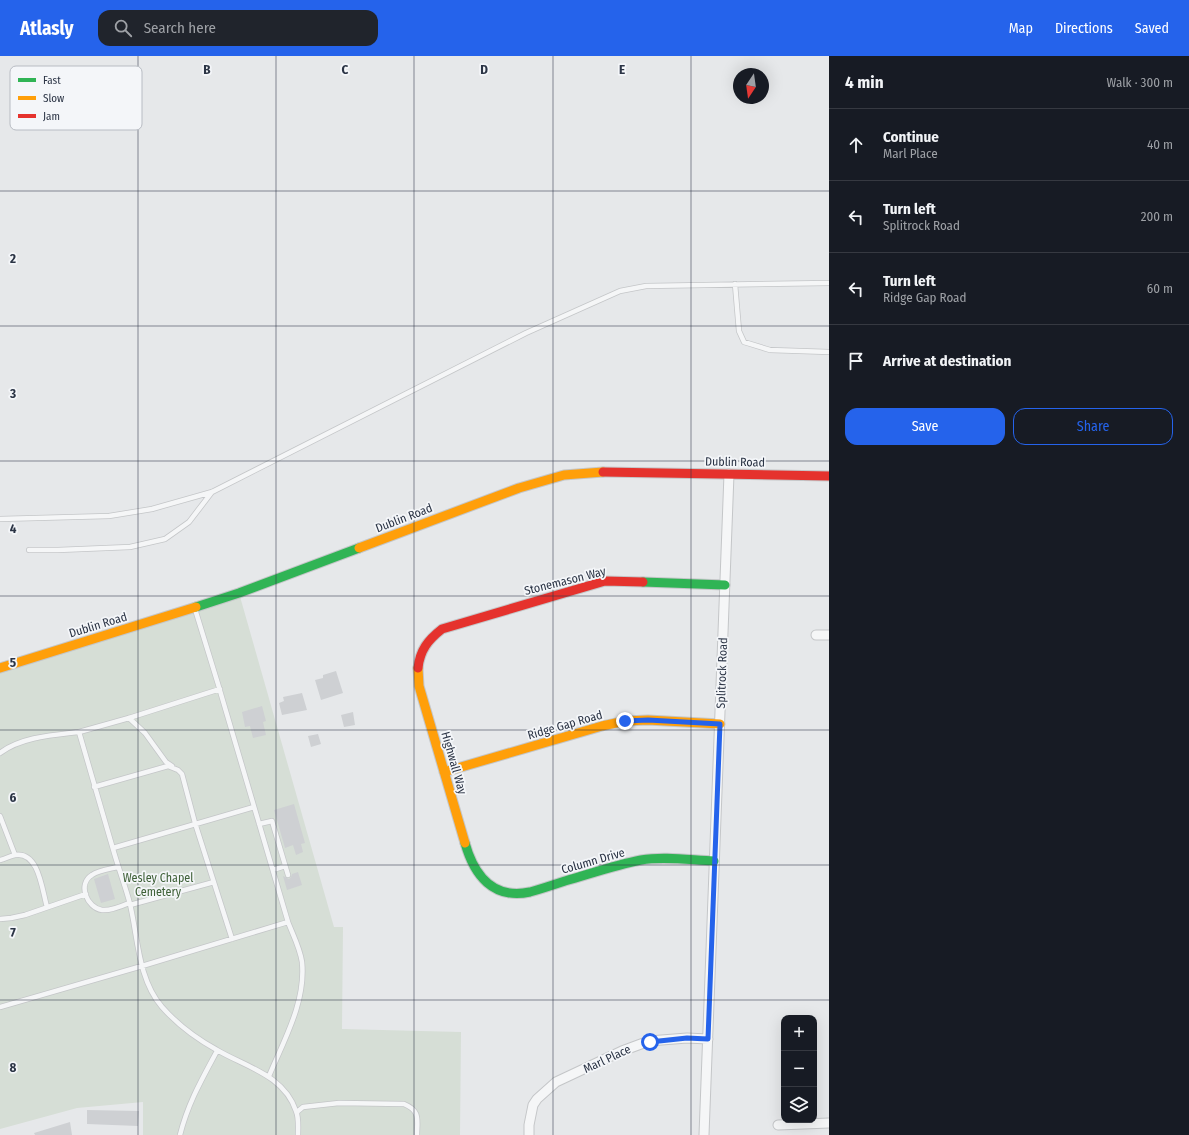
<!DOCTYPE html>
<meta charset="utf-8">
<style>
body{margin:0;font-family:"Fira Sans Condensed",sans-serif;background:#20242c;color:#f1f3f6}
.controls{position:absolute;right:12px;bottom:12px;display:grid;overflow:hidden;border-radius:8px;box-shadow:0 4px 16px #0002}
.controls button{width:36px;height:36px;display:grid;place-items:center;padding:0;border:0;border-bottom:1px solid #363941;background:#171b24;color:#f1f3f6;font:20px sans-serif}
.compass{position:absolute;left:733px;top:12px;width:36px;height:36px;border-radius:50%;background:#171b24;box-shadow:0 4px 16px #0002;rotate:193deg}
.stop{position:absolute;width:12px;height:12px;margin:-9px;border:3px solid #2563eb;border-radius:50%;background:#fff}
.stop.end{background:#2563eb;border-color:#fff;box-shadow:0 1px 4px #0008}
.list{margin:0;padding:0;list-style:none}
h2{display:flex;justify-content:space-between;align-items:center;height:52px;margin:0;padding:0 16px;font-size:17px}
h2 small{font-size:13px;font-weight:400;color:#9ea1a6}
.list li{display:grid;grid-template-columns:26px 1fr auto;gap:12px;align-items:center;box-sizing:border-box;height:72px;padding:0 16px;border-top:1px solid #363941}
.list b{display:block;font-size:15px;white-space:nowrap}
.list p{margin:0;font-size:13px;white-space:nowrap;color:#9ea1a6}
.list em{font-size:13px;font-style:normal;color:#9ea1a6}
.actions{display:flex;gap:8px;padding:12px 16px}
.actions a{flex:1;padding:9px 0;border:1px solid #2563eb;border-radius:12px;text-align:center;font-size:14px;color:#2563eb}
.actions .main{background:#2563eb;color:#fff}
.icon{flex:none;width:22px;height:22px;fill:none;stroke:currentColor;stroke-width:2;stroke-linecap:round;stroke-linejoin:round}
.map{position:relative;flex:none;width:829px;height:1079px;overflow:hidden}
header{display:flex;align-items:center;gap:24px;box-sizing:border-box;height:56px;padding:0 20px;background:#2563eb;color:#fff}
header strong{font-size:19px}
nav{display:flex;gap:22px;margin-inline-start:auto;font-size:14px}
.search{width:280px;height:36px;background:#20242c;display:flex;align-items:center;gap:10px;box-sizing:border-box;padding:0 14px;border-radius:12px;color:#9ea1a6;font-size:15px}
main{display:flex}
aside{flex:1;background:#171b24}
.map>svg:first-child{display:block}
.green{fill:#d6ded6}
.building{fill:#ced0d3}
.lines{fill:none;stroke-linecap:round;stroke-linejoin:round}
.lane-casing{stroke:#c4c6c8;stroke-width:6}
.street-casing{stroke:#c4c6c8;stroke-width:11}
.fast-casing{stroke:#c4c6c8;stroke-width:11}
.slow-casing{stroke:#c4c6c8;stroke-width:11}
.jam-casing{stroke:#c4c6c8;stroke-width:11}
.lane{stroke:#f5f6f7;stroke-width:4.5}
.street{stroke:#f5f6f7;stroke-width:9}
.fast{stroke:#30b455;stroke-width:9}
.slow{stroke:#ff9f0a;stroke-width:9}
.jam{stroke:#e5322d;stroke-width:9}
.route{stroke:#2563eb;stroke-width:5}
.grid{fill:none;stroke:#2b3445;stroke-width:1;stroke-opacity:0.55}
.labels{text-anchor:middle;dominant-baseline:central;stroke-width:3.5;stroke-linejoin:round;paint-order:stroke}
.street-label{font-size:12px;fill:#2b3445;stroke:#f4f6f9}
.park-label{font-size:12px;fill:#3f6138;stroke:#f4f6f9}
.key{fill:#f4f6f9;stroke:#b8bcc3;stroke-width:1}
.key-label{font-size:11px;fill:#2b3445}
.grid-label{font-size:13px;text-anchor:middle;font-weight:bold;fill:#2b3445;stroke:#f4f6f9;stroke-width:3.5;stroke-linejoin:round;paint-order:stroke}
</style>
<header>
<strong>Atlasly</strong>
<div class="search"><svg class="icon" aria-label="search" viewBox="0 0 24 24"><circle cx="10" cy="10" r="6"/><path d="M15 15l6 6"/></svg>Search here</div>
<nav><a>Map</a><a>Directions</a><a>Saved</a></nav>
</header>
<main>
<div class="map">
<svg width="829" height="1079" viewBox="0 0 829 1079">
<rect width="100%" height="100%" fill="#e6e8ea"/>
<path class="green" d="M239 537 334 871H343L342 973 461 976 460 1079H143V1046L77 1052 0 1073V612Z"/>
<path class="building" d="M336 615 343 637 321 644 315 624 323 622V619Z
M302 637 307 654 282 659 279 647 284 645 283 641Z
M262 650 266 665 263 666 266 679 253 682 250 670 245 671 242 656Z
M353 656 355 669 344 671 341 659Z
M318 678 321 688 311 691 308 680Z
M294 748 305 787 301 788 303 796 296 799 293 789 285 792 274 754Z
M298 816 302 829 287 834 283 820 289 823 291 821 292 818Z
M108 818 115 843 101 847 94 823Z
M87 1054 139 1055 138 1070 87 1068Z
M70 1066 72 1079H35L34 1077Z"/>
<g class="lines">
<g class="lane-casing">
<path id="lane" d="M735 228 739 275 744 286 770 294 829 296
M0 463 109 460 152 453 212 436 526 277 620 235 646 230 829 227
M29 494H58L130 491 165 483 189 466 212 436
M220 633 129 662 79 676C90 715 102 754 113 793 118 811 125 829 130 848 138 882 138 923 162 951 177 968 197 983 217 994 246 1011 284 1019 296 1055 299 1062 298 1071 298 1079
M129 662 145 677 166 706 172 710
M0 697C21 681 53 679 79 676
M94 731 168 710 178 714 182 718 195 767 232 883
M0 760 15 799
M259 768 272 765 288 819
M113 792 254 751
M0 804C5 803 10 800 15 799 39 795 42 834 47 851
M118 811C110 813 99 814 92 819 77 828 87 852 102 854 111 855 122 850 129 847
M273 814 285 810
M130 849 214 826
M0 863 11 862 25 859 86 838
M0 951 142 910 288 866 218 628 195 553
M269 1020C284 984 306 946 302 906 300 892 293 879 288 866
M297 1056 303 1051 339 1047 404 1048C421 1055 417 1064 417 1079
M180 1079C188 1047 202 1023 217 995"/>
</g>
<g class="street-casing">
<path id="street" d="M816 579H829
M778 1069 829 1067
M529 1079V1069L533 1049 537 1043 556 1026 622 995 649 985 687 982 708 983
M704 1079 729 418"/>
</g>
<g class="fast-casing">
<path id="fast" d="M643 526 725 529
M196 551 239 537 359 492
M465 787C474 819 493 844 530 836 541 833 553 829 565 825 590 818 615 809 641 804 664 800 690 804 714 805"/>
</g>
<g class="slow-casing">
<path id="slow" d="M359 492 519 432 564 419 603 416
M0 612 196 551
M418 612 419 630 465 787
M444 716 602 670 625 665 648 664 720 668"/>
</g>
<g class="jam-casing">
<path id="jam" d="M603 416 829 420
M418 612C420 594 428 584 442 573L605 525 643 526"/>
</g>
<use href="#lane" class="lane"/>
<use href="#street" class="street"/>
<use href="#fast" class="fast"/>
<use href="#slow" class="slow"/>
<use href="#jam" class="jam"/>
</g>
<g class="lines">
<path class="route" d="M625 665 648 664 720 668 708 983 687 982 650 986"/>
</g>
<path class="grid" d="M138 0V1079M276 0V1079M414 0V1079M553 0V1079M691 0V1079M0 135H829M0 270H829M0 405H829M0 540H829M0 674H829M0 809H829M0 944H829"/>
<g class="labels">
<g class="street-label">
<text transform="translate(735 406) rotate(1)">Dublin Road</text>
<text transform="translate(404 462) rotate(-21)">Dublin Road</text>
<text transform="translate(565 525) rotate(-14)">Stonemason Way</text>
<text transform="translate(98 569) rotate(-17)">Dublin Road</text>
<text transform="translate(722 617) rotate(-88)">Splitrock Road</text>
<text transform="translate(565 669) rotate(-16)">Ridge Gap Road</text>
<text transform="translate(454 707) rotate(74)">Highwall Way</text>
<text transform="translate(593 805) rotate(-16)">Column Drive</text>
<text transform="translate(607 1003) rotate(-25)">Marl Place</text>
</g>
<g class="park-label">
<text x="158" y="822">Wesley Chapel<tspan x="158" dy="14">Cemetery</tspan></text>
</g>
</g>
<rect x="10" y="10" width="132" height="64" rx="6" class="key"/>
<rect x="18" y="22" width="18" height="4" fill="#30b455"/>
<rect x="18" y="40" width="18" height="4" fill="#ff9f0a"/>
<rect x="18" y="58" width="18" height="4" fill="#e5322d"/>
<g class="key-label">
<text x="43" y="28">Fast</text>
<text x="43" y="46">Slow</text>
<text x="43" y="64">Jam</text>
</g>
<g class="grid-label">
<text x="207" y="18">B</text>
<text x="345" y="18">C</text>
<text x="484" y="18">D</text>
<text x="622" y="18">E</text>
<text x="13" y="207">2</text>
<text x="13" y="342">3</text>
<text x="13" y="477">4</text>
<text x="13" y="611">5</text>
<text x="13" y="746">6</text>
<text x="13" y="881">7</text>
<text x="13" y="1016">8</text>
</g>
</svg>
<div class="controls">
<button>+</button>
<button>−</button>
<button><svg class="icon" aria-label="layers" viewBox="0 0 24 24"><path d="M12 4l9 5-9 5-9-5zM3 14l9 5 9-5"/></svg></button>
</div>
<svg class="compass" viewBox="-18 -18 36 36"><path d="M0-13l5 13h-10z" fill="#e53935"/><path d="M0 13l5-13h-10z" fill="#9ea1a6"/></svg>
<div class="stop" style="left:650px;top:986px"></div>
<div class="stop end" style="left:625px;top:665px"></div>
</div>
<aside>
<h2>4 min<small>Walk · 300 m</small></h2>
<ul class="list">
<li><svg class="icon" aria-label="ahead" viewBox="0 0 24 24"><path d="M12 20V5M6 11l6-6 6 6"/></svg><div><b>Continue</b><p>Marl Place</p></div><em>40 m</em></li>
<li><svg class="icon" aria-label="left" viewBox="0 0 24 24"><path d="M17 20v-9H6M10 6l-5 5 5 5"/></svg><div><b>Turn left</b><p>Splitrock Road</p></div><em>200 m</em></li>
<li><svg class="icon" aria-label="left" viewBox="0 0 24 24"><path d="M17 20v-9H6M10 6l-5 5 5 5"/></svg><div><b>Turn left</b><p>Ridge Gap Road</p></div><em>60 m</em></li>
<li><svg class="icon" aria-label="arrive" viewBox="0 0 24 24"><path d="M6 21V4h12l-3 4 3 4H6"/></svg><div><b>Arrive at destination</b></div></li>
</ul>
<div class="actions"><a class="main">Save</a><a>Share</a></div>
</aside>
</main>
